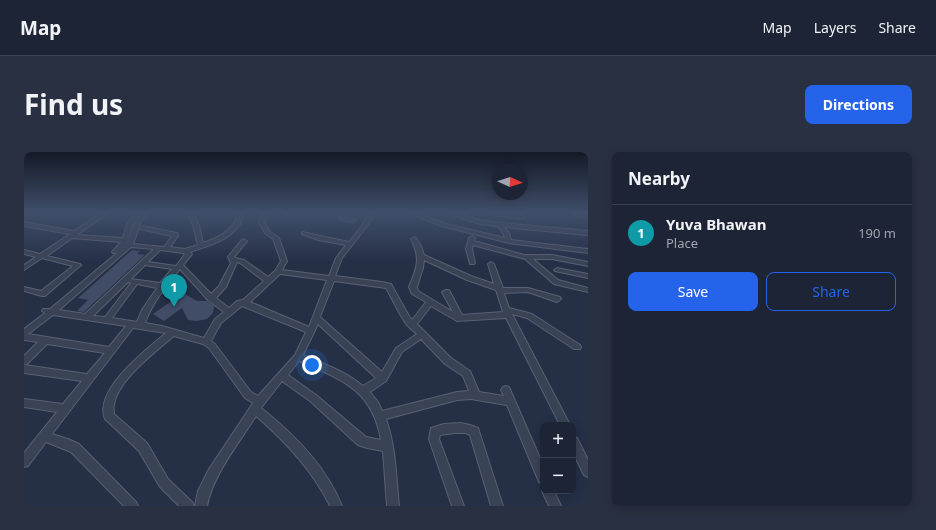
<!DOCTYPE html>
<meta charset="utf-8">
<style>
body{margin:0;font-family:"Noto Sans",sans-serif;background:#293041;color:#f1f3f6}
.controls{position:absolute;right:12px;bottom:12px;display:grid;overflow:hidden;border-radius:8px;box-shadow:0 2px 10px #0003}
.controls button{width:36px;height:36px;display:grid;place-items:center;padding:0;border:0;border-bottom:1px solid #3a4150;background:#1c2435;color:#f1f3f6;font:20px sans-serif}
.compass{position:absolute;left:468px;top:12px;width:36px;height:36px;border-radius:50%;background:#1c2435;box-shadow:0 2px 10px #0003;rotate:93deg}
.you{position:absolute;left:288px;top:213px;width:14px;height:14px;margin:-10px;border:3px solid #fff;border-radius:50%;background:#1a73e8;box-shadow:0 0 0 6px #1a73e833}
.badge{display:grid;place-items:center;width:26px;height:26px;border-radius:50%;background:#2563eb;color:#fff;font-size:13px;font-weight:700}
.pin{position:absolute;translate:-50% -33px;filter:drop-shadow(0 1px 2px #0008)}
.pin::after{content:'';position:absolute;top:21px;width:14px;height:12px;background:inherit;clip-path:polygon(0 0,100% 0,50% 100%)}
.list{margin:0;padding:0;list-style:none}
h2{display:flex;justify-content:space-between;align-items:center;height:52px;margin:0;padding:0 16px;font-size:17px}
h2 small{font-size:13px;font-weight:400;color:#a0a4ad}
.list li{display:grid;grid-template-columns:26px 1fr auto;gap:12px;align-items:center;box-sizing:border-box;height:56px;padding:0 16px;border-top:1px solid #3a4150}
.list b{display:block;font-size:15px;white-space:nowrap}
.list p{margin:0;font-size:13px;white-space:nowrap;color:#a0a4ad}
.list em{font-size:13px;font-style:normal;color:#a0a4ad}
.actions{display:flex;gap:8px;padding:12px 16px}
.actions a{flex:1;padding:9px 0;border:1px solid #2563eb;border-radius:8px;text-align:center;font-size:14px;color:#2563eb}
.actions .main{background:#2563eb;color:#fff}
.map{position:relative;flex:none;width:564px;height:354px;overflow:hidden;border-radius:8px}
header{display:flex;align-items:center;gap:24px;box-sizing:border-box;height:56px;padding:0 20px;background:#1c2435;border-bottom:1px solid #3a4150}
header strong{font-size:19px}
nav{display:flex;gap:22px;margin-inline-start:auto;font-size:14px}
.intro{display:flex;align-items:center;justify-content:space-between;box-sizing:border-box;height:96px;padding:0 24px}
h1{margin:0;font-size:28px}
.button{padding:10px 18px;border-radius:8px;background:#2563eb;color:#fff;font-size:14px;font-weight:700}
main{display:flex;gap:24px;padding:0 24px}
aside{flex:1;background:#1c2435;border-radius:8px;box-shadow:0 2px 10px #0003}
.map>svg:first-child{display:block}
.building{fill:#414c67}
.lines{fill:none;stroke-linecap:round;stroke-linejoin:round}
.minor-casing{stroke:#586073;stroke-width:2}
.minor{fill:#3a4356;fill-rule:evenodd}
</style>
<header>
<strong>Map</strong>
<nav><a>Map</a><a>Layers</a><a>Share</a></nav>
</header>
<div class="intro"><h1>Find us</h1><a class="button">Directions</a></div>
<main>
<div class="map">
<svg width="564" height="354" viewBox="0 0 564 354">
<rect width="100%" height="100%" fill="#253047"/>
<path class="building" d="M320 63 334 67 329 72 313 68 314 64Z
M108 98 116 99 113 102 121 103 60 160 53 159 64 148 54 146Z
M159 141 173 149H183L190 154 189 161 183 167 173 169 164 168 158 156 140 169 129 162Z"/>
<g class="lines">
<g class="minor-casing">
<path id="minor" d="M78 61H84L53 83 99 86 103 72 111 61H117L109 72 103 91 95 100C109 88 106 73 118 61H124L117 69 109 92 140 95 148 84 116 77 115 76 118 74 153 81 154 84 146 95 161 97 174 93 169 73 165 65 167 61H173L171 65 175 73 179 91C193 86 207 80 213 66L209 61H215L219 66C210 88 186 93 166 100L168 102 159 113 187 142 195 134 207 111 204 105 218 88 220 87 223 89 210 105 211 106 220 108 244 125 251 119 257 109 249 87 241 81 234 69 240 61H246L240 69 245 79 255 86 263 109 258 118 305 124 312 106 322 93 294 88 278 82V80L325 90 339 72 345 61H351L343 74 318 106 311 124 358 130 367 132 385 164 388 168 402 150 388 142 385 135C393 116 397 106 387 87L390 85 392 86 397 94 400 103 447 124 470 132 464 112 467 110 470 112 479 136H504L536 145 537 147 533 150 504 140 480 141 485 156 508 162 556 193 557 195 556 197H550L503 166 488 162 546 273H536L482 166 433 169 407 154 393 172 427 206 446 219 455 240 480 244 477 238 479 235 482 234 485 235 519 313V332L515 330 483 253 447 247 433 248 362 267C372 295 372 325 375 354H363L359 299 343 296 334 293 286 249 258 229 237 256C270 282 302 314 318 354H306C289 319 261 289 232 264 215 291 189 323 183 354H171L174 339 185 317 229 251 221 246 185 196 179 192 150 184C132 199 93 229 90 253 89 256 90 259 90 262L123 291 144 327 168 350 170 354H155L136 335 115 299 81 267C69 238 123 197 142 181L109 176 28 282 44 287 55 292 112 350 114 354H100L47 300 22 290 4 314 0 315V301L33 260 0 255V247L39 252 58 229 0 221V213L63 222 81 201 23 192 3 212 0 213V204L14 190 0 188V177L21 161 18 159 19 157H26L93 101H89L88 100 97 90 48 86 23 104 56 112 57 113 21 144H18L0 139V135L17 139 49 114 18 106 0 118V113L12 105 0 102V98L16 102 46 82 0 74V70L50 79ZM107 95 130 97 61 162 35 158ZM136 98 159 101 161 102 152 114 124 110ZM400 108 443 128 472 138 479 160 438 163 425 138H422L418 140 429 160 394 139 393 135 399 116ZM213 110 216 111 240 129 219 148 213 149 205 156 192 146 202 135ZM121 113 148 117 136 131 107 127ZM156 117 184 148 200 160 191 167 180 186 138 174 121 171C128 151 142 134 156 117ZM256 122 303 128 285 175 226 150ZM310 129 362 136C369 148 375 162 383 173 385 176 390 179 393 182L372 196 358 220 296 165ZM104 130 107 131 81 165 69 164ZM113 132 133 136 118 158 113 170 88 166ZM218 154 282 180 271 203 234 244 227 240 191 192 187 189 197 171ZM29 163 102 174 85 195 4 182ZM294 172 352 226 339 234C321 219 300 212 279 203ZM397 187 421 212 439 224 445 239 433 240 358 259 354 250 346 240 362 229 378 200ZM275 209C318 228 348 237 357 288L342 285 292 243 264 223Z
M259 61H266L263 63Z
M384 61H392L422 72 481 86 479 81 474 74 456 72 423 61H431L459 69 564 79V83L480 75 485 81 487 88 564 97V101L485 91 418 74Z
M465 61C476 61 492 60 501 65L498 67 468 63Z
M546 61H564V65L549 63Z
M448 84 451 86 450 89 500 103H528L564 110V114L528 107H509L534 128 564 136V140L530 132 501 107 449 93 448 97 451 111 450 112H446L442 97 445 86Z
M533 116 564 122V126L531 119 530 118Z
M437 271 446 273 454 276 479 354H467L446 283 442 281H431L416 283 415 287 440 354H428L405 287 407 276 420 272Z
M549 285 553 286 564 308V325L560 323 549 301Z
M519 337V339H530L537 354H525L518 339Z"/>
</g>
<use href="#minor" class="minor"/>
</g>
<linearGradient id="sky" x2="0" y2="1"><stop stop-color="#141a27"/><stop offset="0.55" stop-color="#404e69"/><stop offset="1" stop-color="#404e69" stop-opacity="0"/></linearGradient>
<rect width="564" height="110" fill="url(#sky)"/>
</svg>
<div class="controls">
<button>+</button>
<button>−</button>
</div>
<svg class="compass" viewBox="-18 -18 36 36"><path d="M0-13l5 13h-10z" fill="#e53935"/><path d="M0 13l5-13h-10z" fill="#a0a4ad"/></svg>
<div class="you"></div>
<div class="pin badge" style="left:150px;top:155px;background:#0f9aa8">1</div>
</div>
<aside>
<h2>Nearby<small></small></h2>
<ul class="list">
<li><span class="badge" style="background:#0f9aa8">1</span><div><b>Yuva Bhawan</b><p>Place</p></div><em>190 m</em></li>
</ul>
<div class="actions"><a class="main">Save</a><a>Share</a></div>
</aside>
</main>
